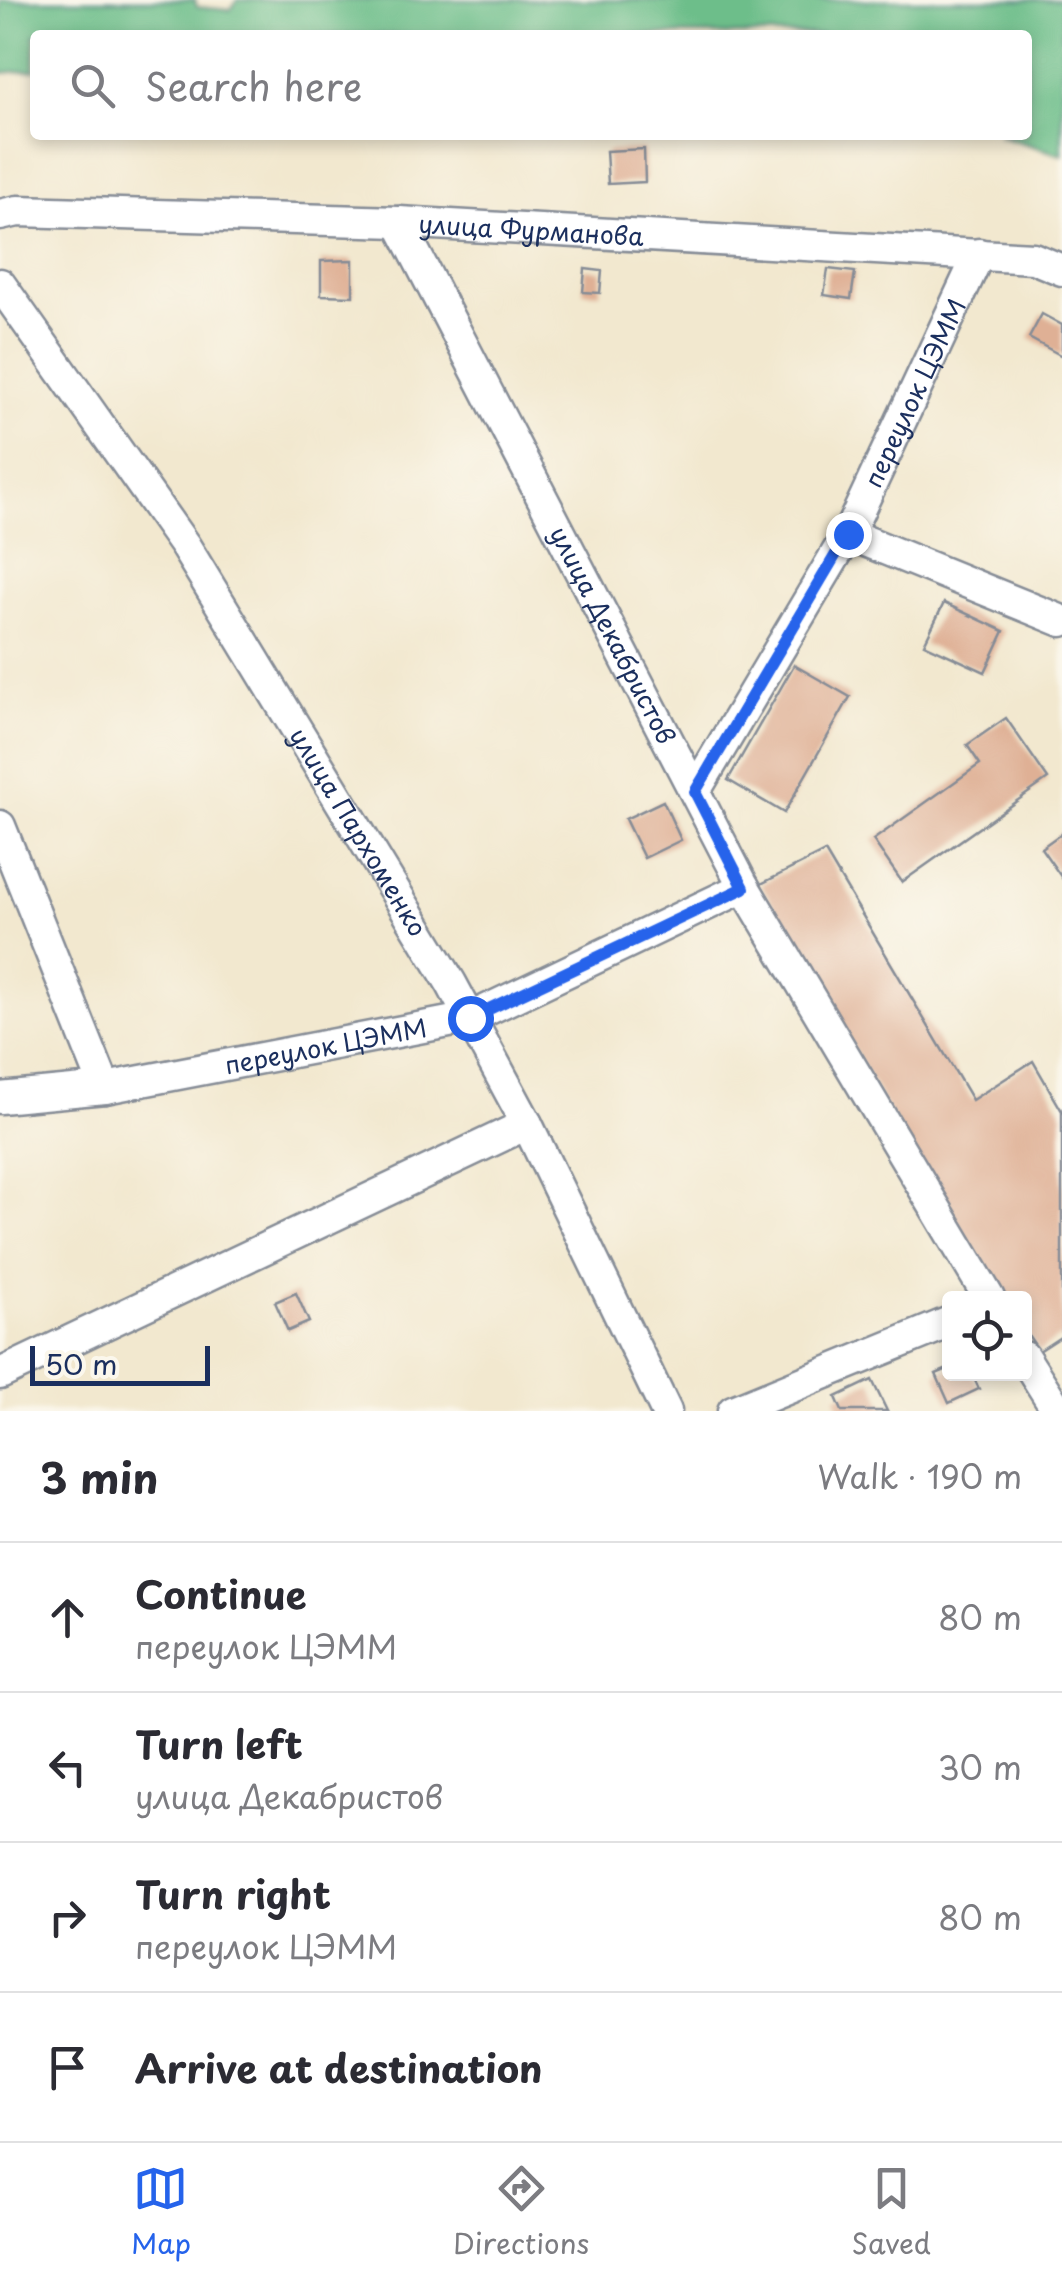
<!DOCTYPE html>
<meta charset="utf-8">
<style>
body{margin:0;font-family:"Playpen Sans",sans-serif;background:#f2f2f3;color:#2b2b33}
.controls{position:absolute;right:30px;bottom:30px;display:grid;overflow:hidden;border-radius:10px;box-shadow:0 5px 15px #0003}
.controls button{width:90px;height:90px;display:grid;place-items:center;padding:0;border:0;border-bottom:2px solid #e1e1e2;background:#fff;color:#2b2b33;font:50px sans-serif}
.scale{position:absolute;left:30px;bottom:25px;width:180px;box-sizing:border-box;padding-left:10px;border:5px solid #1b2f5e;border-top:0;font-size:28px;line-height:35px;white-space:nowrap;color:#1b2f5e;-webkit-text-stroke:8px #fbf7ec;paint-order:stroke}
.stop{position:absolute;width:30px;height:30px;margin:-22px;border:8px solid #2563eb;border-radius:50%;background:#fff}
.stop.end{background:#2563eb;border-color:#fff;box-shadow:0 2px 10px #0008}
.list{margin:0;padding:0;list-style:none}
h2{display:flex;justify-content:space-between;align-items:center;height:130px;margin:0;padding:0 40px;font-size:42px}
h2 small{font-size:32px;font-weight:400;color:#7c7c81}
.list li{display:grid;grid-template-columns:65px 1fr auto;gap:30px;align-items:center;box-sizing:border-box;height:150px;padding:0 40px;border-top:2px solid #e1e1e2}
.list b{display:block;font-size:38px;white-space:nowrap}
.list p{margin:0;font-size:32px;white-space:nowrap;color:#7c7c81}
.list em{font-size:32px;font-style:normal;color:#7c7c81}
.icon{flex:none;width:55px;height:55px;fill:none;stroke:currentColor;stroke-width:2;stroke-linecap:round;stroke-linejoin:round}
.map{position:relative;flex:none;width:1062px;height:1411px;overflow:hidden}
.search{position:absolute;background:#fff;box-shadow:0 5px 15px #0003;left:30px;right:30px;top:30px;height:110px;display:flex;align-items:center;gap:25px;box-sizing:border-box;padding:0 35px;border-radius:10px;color:#7c7c81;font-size:38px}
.sheet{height:730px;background:#fff}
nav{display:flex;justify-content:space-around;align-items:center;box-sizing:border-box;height:140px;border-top:2px solid #e1e1e2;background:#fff;font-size:28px;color:#7c7c81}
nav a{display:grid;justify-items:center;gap:5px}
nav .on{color:#2563eb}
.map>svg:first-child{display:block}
.forest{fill:#6dbe8a;stroke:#447674;stroke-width:2.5}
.building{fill:#dfb095}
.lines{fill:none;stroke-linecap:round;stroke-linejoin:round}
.minor-casing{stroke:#868c96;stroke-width:35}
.minor{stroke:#fff;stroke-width:30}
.route{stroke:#2563eb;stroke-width:12}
.labels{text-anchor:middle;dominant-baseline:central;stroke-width:8;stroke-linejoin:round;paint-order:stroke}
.street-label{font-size:25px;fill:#1b2f5e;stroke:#fbf7ec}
</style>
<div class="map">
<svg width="1062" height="1411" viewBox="0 0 1062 1411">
<rect width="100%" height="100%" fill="#fbf7ec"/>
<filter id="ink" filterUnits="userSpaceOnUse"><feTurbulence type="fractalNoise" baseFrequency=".01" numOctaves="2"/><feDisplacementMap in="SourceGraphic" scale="20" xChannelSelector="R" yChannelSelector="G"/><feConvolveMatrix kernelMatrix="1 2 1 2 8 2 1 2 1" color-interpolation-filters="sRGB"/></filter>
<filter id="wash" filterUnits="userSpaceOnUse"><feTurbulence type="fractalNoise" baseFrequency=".0048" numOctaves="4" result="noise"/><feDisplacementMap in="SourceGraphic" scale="40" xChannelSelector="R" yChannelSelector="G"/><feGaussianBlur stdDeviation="2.25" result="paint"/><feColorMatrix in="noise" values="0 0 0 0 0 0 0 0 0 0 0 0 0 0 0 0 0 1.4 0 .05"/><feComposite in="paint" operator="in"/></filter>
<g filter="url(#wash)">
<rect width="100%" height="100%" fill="#f2e8cf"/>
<path class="forest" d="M0 0H195L197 7 230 10 237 0H1062V155L998 135H1027V35H35V70L0 73Z"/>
<g id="blocks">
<path class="building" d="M644 149 645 182 608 184 606 151Z
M353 260V296L321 295V261Z
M585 269 602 271 600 293 583 292Z
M828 269 855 272 851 299 824 295Z
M1042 314 1062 325V356L1029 338Z
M944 603 1004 631 985 672 924 644Z
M794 665 850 697 784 813 728 780Z
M1006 718 1048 779 902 882 873 840 980 764 967 745Z
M663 801 681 840 644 858 625 819Z
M1062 833V878L1041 848Z
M825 852 972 1100 1033 1061 1062 1111V1336L1039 1351 1024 1329V1298H1005L907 1144 761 884Z
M296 1293 309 1322 288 1331 275 1302Z
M950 1368V1374H972L979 1389 949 1403 936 1374Z
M872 1380 887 1411H842L836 1397Z"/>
</g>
</g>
<g filter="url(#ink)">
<use href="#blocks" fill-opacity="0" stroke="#868c96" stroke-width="2.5"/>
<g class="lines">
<g class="minor-casing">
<g id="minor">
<path id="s1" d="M0 215 18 211 399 222 1033 258 1062 270"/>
<path id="s2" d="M399 222 744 887 989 1298"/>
<path id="s3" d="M0 284 185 546 451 983 527 1124 666 1411"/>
<path d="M848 534 1062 621"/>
<path id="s4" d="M695 791 848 534 979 254"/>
<path d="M0 826 105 1088"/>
<path id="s5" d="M0 1098 105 1088 470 1018 744 887"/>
<path d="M1024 1357 1058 1411"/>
<path d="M0 1374 527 1124"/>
<path d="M733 1411 950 1322"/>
</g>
</g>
<use href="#minor" class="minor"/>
</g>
</g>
<g class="lines" filter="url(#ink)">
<path class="route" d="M470 1018 744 888 695 792 848 534"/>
</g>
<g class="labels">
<g class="street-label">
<text stroke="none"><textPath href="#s1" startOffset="532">улица Фурманова</textPath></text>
<text stroke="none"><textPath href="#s4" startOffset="455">переулок ЦЭММ</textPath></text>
<text stroke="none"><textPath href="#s2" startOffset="465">улица Декабристов</textPath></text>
<text stroke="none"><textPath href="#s3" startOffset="655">улица Пархоменко</textPath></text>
<text stroke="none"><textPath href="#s5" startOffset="330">переулок ЦЭММ</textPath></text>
</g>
</g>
</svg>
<div class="controls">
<button><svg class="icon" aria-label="locate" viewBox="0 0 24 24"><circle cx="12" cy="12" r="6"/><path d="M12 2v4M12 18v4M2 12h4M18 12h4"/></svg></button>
</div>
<div class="scale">50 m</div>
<div class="stop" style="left:470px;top:1018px"></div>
<div class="stop end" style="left:848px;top:534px"></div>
<div class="search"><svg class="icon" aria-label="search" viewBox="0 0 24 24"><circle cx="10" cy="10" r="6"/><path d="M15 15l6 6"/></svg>Search here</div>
</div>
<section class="sheet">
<h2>3 min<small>Walk · 190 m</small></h2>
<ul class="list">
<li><svg class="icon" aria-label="ahead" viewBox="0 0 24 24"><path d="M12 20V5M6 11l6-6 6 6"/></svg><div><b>Continue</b><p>переулок ЦЭММ</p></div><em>80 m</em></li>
<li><svg class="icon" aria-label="left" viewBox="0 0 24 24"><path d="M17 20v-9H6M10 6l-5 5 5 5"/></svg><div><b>Turn left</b><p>улица Декабристов</p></div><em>30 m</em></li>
<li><svg class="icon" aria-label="right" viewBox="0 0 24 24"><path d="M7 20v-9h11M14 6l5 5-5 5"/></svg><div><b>Turn right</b><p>переулок ЦЭММ</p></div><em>80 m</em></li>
<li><svg class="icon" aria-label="arrive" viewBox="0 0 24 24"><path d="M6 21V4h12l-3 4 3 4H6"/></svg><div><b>Arrive at destination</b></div></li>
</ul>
</section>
<nav>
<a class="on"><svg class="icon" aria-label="map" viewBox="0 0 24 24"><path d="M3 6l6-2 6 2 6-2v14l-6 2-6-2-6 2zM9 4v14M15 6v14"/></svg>Map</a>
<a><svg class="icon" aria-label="directions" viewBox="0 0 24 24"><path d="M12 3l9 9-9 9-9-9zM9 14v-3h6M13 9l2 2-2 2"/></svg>Directions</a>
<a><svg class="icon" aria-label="saved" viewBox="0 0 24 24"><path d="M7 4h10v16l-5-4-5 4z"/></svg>Saved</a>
</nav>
